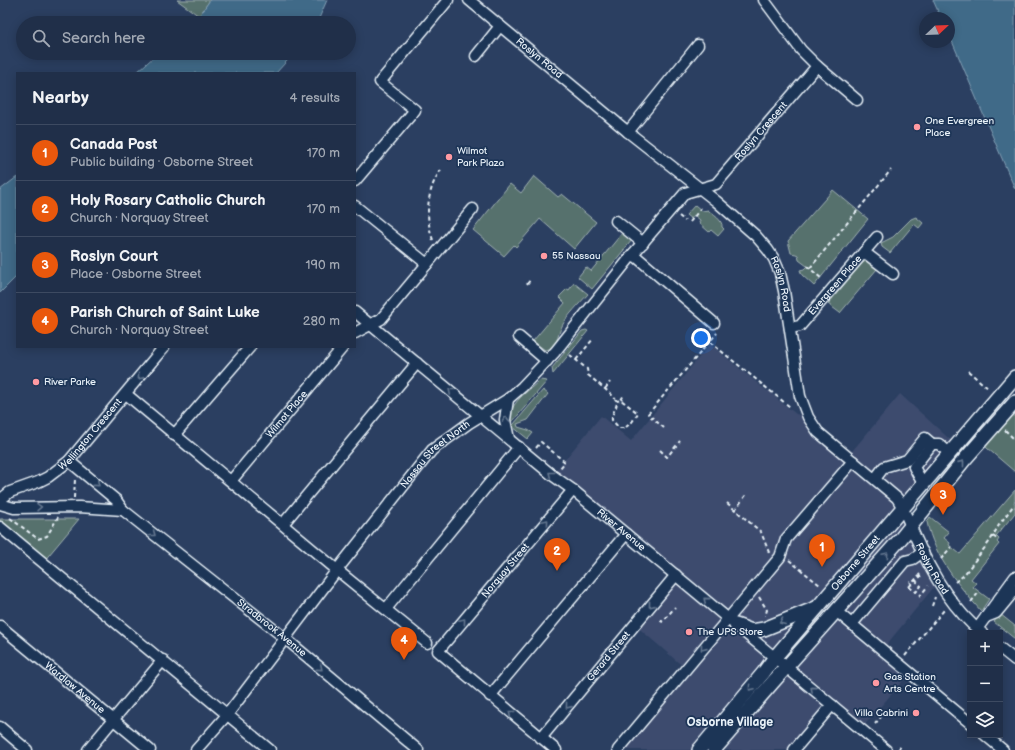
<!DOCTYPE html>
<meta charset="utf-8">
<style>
body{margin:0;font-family:"Balsamiq Sans",sans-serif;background:#283750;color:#f1f3f6}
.controls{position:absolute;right:12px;bottom:12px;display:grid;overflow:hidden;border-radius:0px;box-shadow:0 2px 10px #0003}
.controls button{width:36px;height:36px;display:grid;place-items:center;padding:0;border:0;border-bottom:1px solid #3d4a61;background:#202f49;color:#f1f3f6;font:20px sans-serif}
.compass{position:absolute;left:919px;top:12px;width:36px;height:36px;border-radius:50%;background:#202f49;box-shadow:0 2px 10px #0003;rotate:67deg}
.you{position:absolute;left:701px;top:338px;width:14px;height:14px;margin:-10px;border:3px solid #fff;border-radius:50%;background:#1a73e8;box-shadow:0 0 0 6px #1a73e833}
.badge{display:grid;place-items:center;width:26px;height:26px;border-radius:50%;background:#ea580c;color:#fff;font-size:13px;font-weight:700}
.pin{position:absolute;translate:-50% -33px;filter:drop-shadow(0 1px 2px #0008)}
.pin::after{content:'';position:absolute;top:21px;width:14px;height:12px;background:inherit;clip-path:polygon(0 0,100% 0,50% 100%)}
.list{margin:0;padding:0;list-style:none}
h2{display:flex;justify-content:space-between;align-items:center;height:52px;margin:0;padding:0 16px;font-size:17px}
h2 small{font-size:13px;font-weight:400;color:#a2a9b4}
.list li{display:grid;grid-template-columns:26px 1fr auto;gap:12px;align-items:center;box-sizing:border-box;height:56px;padding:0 16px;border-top:1px solid #3d4a61}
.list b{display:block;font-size:15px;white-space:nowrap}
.list p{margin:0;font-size:13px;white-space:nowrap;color:#a2a9b4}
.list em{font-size:13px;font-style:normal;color:#a2a9b4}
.icon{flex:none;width:22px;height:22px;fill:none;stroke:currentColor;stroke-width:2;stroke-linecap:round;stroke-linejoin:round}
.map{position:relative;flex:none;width:1015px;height:750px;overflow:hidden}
.search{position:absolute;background:#202f49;box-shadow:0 2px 10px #0003;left:16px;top:16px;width:340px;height:44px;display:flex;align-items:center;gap:10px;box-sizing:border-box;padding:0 14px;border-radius:22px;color:#a2a9b4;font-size:15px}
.panel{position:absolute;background:#202f49;box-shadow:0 2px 10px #0003;left:16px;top:72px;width:340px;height:276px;border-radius:0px}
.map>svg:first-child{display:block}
.built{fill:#3c4b6e;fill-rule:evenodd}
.green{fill:#57716d;stroke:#a0b1b2}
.water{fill:#406a88;stroke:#83a0b5}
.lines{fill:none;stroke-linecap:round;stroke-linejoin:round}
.minor-casing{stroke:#e8f1f8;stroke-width:13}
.major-casing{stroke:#e8f1f8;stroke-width:16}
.path{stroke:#e8f1f8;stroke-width:2;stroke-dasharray:4 3;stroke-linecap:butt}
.minor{stroke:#1d3557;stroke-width:10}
.major{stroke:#1d3557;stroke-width:13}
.oneway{stroke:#64778f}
.poi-dot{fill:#ff9aa2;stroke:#1d3557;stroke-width:1.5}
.labels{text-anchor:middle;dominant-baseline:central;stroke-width:3.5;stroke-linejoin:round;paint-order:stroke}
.street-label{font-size:10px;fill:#e8f1f8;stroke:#1d3557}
.poi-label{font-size:10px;fill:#e8f1f8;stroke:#1d3557;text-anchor:start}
.quarter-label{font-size:12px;font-weight:bold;fill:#e8f1f8;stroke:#1d3557}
</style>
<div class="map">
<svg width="1015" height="750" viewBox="0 0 1015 750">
<rect width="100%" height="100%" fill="#2b3f61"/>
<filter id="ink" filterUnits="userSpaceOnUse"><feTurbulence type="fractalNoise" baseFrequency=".025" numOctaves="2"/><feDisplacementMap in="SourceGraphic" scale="8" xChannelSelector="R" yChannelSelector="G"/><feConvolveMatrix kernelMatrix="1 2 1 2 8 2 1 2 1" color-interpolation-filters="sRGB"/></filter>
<g filter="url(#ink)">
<path class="built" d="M710 344 767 391 768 390 776 397V398L796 414 808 417 848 456 900 394 956 445 904 509 939 581 882 650 910 673 861 729 832 705 795 750H618L686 669 635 625 676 575 552 475 601 416 631 441ZM897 516 829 605 819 607Z"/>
<path class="green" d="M177 0H210L199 16Z
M534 176 558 197 562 194 596 222 574 249 540 219 516 247 514 245 504 256 473 230 510 184 521 193Z
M833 190 868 219 814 286 802 275 800 270 804 269 807 266 799 260 798 255 796 254 791 253 788 241Z
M695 205 702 211 708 210C713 215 723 220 722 227L724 229 718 236 711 230 709 232 699 223 700 220 694 215 691 219 686 215Z
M916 217 923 223 919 228 914 224 890 253 882 247 881 243 893 237 911 219Z
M623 232 632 240 592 289 578 277 586 267 591 271Z
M866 261 869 262 877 269 840 313 828 304 862 263Z
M574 283 588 294C581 302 566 317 562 326 557 335 558 349 545 350L533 341 565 303 559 297 567 289 569 290Z
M586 330 588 331 553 374 552 368 582 331Z
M540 380 547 381 513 421H510C508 403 529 391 540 380Z
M543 390 548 394 528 420 517 424 518 427 528 430 533 433 528 439 513 427V425Z
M1015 402V472L980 442Z
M1015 490V501L1014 502 1015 504V513L996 536 999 539 997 542 999 544 971 579 976 583 973 587 989 599 981 611C959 586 934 556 927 522L930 517 949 532 944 538 950 543 949 545 960 554Z
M0 519H79L44 561 0 525Z
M1000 614 1015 626V639L994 622Z"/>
<path class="water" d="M210 0H327L317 23H191L199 16Z
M933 0H1015V189L949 34V18H941Z
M158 53H294L276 73H136Z
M17 177V276L0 293V190Z"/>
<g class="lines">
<g class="minor-casing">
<g id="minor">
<path id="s1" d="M469 0 628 132 716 201 756 236 768 250 774 259 780 273 784 291 800 396 808 417 818 432 897 498C904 509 909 522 914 534 930 571 951 608 982 633"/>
<path d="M476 56 500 26"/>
<path d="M817 66 857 100"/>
<path d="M628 132 698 45"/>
<path d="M355 181 415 110 380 82 448 0"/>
<path d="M355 206 427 264"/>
<path d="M616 221 643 243"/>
<path d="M864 252 893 274"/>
<path d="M633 254 714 323"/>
<path id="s2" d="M355 312 552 475 573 490 886 750"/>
<path id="s3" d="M790 328 800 326 877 237"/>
<path d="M355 333 381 319 473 209"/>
<path d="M519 337 547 361"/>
<path d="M126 394 337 570 427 643"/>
<path d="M508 399 505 420 509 439"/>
<path d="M174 435 250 347"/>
<path id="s4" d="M69 461 116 500 123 510 286 639 418 750"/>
<path d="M875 479 884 467 907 460 925 438 932 444"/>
<path id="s5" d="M231 481 343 347"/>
<path d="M923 484 914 467 932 444H939L949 453"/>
<path id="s6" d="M0 500 10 492 38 482 48 477 69 461 164 347"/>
<path d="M0 504 14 508 79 507 123 510"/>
<path d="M283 524 417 363"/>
<path d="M0 527 270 750"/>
<path d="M386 609 519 447"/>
<path d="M836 611 970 723"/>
<path d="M986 617 996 613 1015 590"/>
<path d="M852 624 905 561 913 559 923 552"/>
<path id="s7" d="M0 626 150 750"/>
<path d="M977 629 1015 577"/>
<path d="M1000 648 1015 660"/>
<path d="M490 696 626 534"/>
<path d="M0 727 27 750"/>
<path d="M985 735 1003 750"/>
<path id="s8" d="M541 738 676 575"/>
<path d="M88 750 163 660"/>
<path id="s9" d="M196 750 227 715 337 570 432 450 469 423 508 399 522 387 555 352 633 254 685 193 716 184 817 66 801 50 764 0"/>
<path id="s10" d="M556 750 438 651 573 490"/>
<path d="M618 750 780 557 786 539 853 461"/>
<path d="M794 750 832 705"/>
</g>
</g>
<g class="major-casing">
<g id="major">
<path d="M736 625 752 631 764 629 816 608"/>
<path id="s11" d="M699 750 764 672 775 657 1015 377"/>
<path d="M714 750 773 682 902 537 965 459 1015 402"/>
</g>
</g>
<path class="path" d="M679 216 685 221
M690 222 701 208
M433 240C425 218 426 190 441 170
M807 266 822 279
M810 268 891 170
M527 284 531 279
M710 342 790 407
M570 355 587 369 588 375 611 394 617 401C617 409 611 413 612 420L619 428H625L632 422 638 413 621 400 617 401
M576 360 593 339
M968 371 989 389
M605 389 610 382
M621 400 624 395
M664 428 648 414 717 333
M1005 430 1015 440
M536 448 541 442 565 462 560 468
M660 450 667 457 680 441
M74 498 75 479
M727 503 761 532 770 555
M735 510 746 495
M10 518 38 539 47 536 58 517
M993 536 998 540
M941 559 951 547
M789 560 821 586
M910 582 913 585
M955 582 963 576 990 541 999 525 1013 506 1015 507
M909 587 916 592 921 586 916 581 921 576
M909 587 920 574
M759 597 767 610 765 616
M919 597 928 586
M971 602 979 592
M932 606 935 597
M663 622 661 621 665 619 675 607
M905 656 944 610
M875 724 881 717
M898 750 901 746"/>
<use href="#minor" class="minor"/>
<use href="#major" class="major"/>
</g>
<defs><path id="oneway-chevron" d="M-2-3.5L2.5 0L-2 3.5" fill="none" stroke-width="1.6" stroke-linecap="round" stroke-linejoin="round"/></defs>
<g class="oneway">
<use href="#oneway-chevron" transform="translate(140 377) rotate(129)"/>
<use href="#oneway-chevron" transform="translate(451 391) rotate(-141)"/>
<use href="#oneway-chevron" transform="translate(506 419) rotate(-91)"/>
<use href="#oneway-chevron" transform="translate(962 463) rotate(-51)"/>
<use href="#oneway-chevron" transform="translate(551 474) rotate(-142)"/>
<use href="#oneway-chevron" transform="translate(97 484) rotate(40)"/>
<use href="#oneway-chevron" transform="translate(39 507) rotate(-1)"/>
<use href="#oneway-chevron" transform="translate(546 522) rotate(-50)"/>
<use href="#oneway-chevron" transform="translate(153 534) rotate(38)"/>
<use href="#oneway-chevron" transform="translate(886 555) rotate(-49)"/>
<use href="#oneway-chevron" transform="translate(706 600) rotate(-140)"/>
<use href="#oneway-chevron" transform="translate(651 605) rotate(129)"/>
<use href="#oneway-chevron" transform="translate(463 621) rotate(-50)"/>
<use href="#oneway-chevron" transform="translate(782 622) rotate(159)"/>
<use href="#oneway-chevron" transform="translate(703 648) rotate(129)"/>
<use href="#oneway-chevron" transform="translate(320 668) rotate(40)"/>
<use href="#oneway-chevron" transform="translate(751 688) rotate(130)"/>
<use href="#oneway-chevron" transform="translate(813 689) rotate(-140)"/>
<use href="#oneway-chevron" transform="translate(568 706) rotate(129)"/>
<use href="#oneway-chevron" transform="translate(511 713) rotate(-141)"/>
</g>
</g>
<g class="poi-dot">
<circle cx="917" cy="127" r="4"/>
<circle cx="449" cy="157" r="4"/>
<circle cx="544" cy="256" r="4"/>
<circle cx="36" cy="382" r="4"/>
<circle cx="689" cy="632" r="4"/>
<circle cx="876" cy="683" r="4"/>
<circle cx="916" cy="713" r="4"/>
</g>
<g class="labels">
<g class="street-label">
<text stroke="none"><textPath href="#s1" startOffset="91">Roslyn Road</textPath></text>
<text stroke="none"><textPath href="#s9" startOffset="847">Roslyn Crescent</textPath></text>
<text stroke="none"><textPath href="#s1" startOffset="427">Roslyn Road</textPath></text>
<text stroke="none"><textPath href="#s3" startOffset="64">Evergreen Place</textPath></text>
<text stroke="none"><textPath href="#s5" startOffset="87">Wilmot Place</textPath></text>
<text stroke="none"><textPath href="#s6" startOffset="114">Wellington Crescent</textPath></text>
<text stroke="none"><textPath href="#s9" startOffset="381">Nassau Street North</textPath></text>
<text stroke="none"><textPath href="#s2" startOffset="344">River Avenue</textPath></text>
<text stroke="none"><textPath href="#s11" startOffset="244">Osborne Street</textPath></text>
<text stroke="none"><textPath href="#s1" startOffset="763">Roslyn Road</textPath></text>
<text stroke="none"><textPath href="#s10" startOffset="259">Norquay Street</textPath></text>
<text stroke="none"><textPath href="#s4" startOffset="263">Stradbrook Avenue</textPath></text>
<text stroke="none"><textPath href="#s8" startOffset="106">Gerard Street</textPath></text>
<text stroke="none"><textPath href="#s7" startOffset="97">Wardlaw Avenue</textPath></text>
</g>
<g class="poi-label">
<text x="925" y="121">One Evergreen<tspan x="925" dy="12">Place</tspan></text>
<text x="457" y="151">Wilmot<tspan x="457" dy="12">Park Plaza</tspan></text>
<text x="552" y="256">55 Nassau</text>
<text x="44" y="382">River Parke</text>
<text x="697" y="632">The UPS Store</text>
<text x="884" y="677">Gas Station<tspan x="884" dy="12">Arts Centre</tspan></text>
<text x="908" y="713" text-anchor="end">Villa Cabrini</text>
</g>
<g class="quarter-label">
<text x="730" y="722">Osborne Village</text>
</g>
</g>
</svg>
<div class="controls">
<button>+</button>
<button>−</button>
<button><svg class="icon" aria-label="layers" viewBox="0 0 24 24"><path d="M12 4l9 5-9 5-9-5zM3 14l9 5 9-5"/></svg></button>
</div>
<svg class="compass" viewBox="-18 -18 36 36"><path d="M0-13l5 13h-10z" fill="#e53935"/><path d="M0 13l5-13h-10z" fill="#a2a9b4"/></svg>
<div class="you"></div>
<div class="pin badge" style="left:822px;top:567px">1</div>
<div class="pin badge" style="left:557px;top:571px">2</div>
<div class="pin badge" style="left:943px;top:515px">3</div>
<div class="pin badge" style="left:404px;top:660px">4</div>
<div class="search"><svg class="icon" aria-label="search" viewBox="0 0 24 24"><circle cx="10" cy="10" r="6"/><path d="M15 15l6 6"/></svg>Search here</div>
<section class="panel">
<h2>Nearby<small>4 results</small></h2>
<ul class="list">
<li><span class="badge">1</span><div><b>Canada Post</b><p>Public building · Osborne Street</p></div><em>170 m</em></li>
<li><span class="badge">2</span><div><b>Holy Rosary Catholic Church</b><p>Church · Norquay Street</p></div><em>170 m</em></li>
<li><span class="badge">3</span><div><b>Roslyn Court</b><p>Place · Osborne Street</p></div><em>190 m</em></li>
<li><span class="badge">4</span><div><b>Parish Church of Saint Luke</b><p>Church · Norquay Street</p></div><em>280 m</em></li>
</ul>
</section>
</div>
